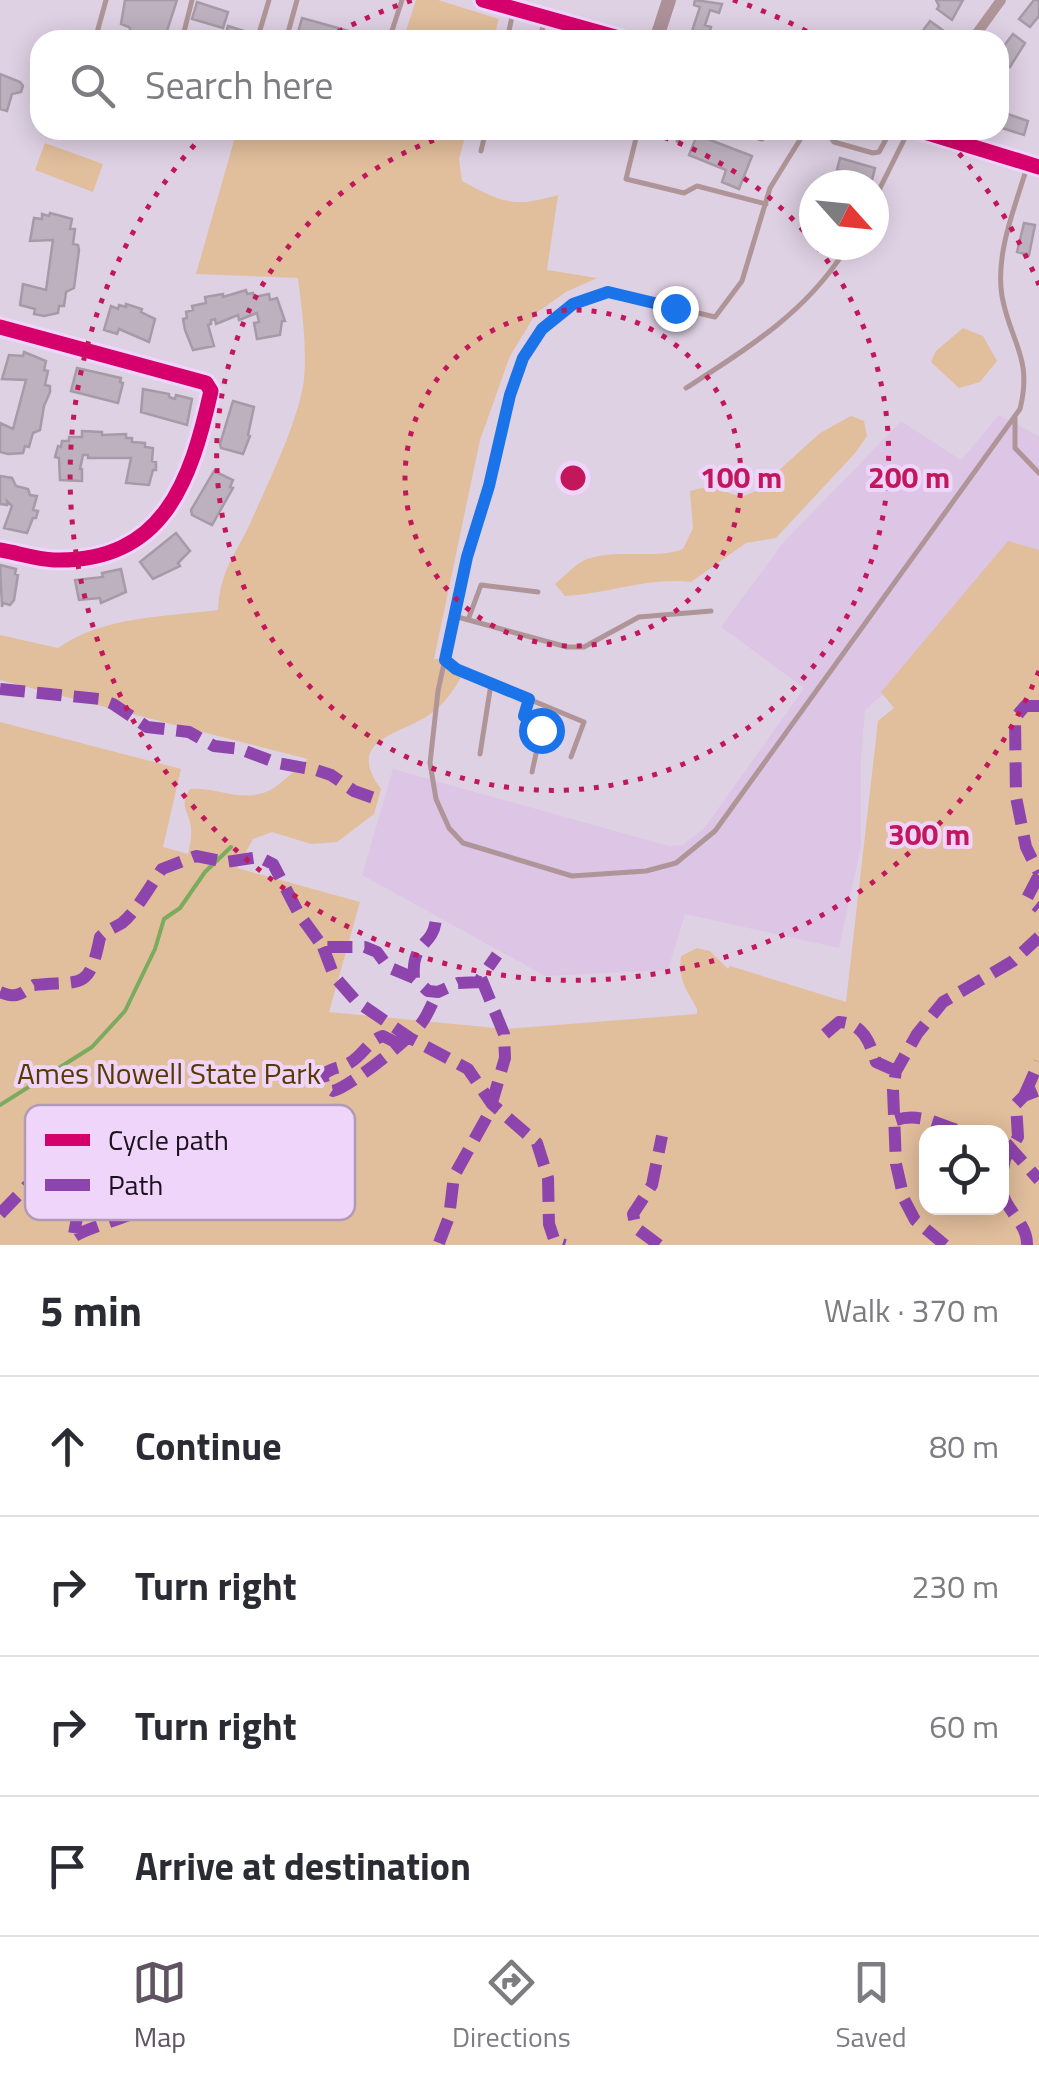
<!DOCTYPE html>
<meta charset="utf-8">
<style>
body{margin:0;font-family:"Titillium Web",sans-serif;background:#f7f7f7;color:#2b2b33}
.controls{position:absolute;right:30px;bottom:30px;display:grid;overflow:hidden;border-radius:20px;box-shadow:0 5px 25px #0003}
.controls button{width:90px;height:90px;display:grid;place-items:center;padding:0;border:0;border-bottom:2px solid #e1e1e2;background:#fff;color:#2b2b33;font:50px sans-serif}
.compass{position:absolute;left:799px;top:170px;width:90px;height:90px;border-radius:50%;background:#fff;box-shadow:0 5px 25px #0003;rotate:117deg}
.stop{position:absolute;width:30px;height:30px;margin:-22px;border:8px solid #1a73e8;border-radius:50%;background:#fff}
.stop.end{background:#1a73e8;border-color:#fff;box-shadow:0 2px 10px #0008}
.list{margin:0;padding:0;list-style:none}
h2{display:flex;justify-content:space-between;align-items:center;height:130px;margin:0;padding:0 40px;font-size:42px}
h2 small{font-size:32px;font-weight:400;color:#7c7c81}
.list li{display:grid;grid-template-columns:65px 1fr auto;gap:30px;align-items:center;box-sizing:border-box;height:140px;padding:0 40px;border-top:2px solid #e1e1e2}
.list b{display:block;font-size:38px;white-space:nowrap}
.list em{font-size:32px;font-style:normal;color:#7c7c81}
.icon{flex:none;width:55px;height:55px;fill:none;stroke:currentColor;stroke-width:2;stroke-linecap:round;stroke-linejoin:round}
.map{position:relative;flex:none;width:1039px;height:1245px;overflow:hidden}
.search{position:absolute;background:#fff;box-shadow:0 5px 25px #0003;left:30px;right:30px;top:30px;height:110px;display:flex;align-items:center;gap:25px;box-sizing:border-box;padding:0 35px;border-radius:30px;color:#7c7c81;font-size:38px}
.sheet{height:690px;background:#fff}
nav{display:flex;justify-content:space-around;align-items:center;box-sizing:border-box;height:140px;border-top:2px solid #e1e1e2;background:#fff;font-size:28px;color:#7c7c81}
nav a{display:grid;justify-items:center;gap:5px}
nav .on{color:#605463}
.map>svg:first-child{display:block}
.built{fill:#ddc6e5}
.green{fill:#e1be9c;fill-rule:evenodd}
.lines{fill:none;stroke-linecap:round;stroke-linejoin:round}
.stream{stroke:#7aab5e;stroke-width:4}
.building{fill:#beb1bf;stroke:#a79aa7;stroke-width:2.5}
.lane{stroke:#af9598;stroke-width:5}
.street{stroke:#af9598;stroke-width:10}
.secondary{stroke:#ad9098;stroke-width:14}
.quiet{stroke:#8e44ad;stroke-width:12;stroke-dasharray:25 12;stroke-linecap:butt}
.cycleway-casing{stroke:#f0d5fa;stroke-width:21}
.cycleway{stroke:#d6006c;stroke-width:15}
.route{stroke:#1a73e8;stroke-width:12}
.ring{fill:none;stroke:#c2185b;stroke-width:5;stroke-dasharray:5 10}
.labels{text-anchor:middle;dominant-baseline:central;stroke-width:8;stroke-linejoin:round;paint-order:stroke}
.park-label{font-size:30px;fill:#583a00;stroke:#f0d5fa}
.key{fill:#f0d5fa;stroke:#b09ab8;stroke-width:2.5}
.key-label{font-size:28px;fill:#1b111e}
.centre{fill:#c2185b;stroke:#f0d5fa;stroke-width:5}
.ring-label{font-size:30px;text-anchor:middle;font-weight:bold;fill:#c2185b;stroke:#f0d5fa;stroke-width:8;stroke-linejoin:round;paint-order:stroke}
</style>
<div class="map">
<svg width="1039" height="1245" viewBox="0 0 1039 1245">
<rect width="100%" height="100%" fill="#dfd1e4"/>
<path class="built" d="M999 415 1039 436V560L865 710 861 761V846L839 948 685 914 668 970 545 976 362 875 393 769 669 846 683 845 705 827 804 688 721 627 782 544 901 421 961 460Z"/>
<path class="green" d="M416 0H438L499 19 493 40H403Z
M237 130H467L459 159 462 181C503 203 513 208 558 195L547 270 597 278 566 292 536 313 510 356 480 440 434 659H453L463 673C455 689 444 705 429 715 400 735 344 739 381 789L374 814 370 817 337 842 311 844 272 832 253 839 237 868 360 902 329 1012 506 1029 697 1014V1009C686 988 678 981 681 956L697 948 710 951 728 969 730 966 846 1002 878 721 894 708 881 692 1008 541 1039 550V1245H0V722L181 769 163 847 188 854C190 846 192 837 191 829 190 812 178 806 190 789 213 787 239 801 263 793 278 789 295 769 308 759L0 680V635L58 648C104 616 163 617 218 610 220 568 237 554 253 517 269 481 300 417 304 379 307 345 302 311 298 278L196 274ZM926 1132H1002V1208H926Z
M45 143 103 164 93 192 35 170Z
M963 328 983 336 997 361 980 382 959 388 931 362 936 351Z
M851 416 864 421 867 436 856 452 776 538 746 543 691 582C648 577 608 594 565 596L555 584C565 576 576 563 587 559 618 548 654 560 683 549L693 528 690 491 710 486 741 497 756 491 820 433Z"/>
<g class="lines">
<path class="stream" d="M0 1105 92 1047 125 1011 155 949 164 919 180 908 205 872 231 847"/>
</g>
<path class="building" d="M125 0H177L165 37 157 34 150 38 133 34 129 27 121 24Z
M695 0 722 4 719 13 710 10 705 25 711 27 709 34 692 31 700 7 694 5Z
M936 0H963L952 20 937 9 939 6Z
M1034 0H1039V16L1030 27 1019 19Z
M197 2 228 12 223 28 192 19Z
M302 18 381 40H296Z
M930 21 944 31 937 40H916Z
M228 26 251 33 249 40H224Z
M1013 34 1025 43 1010 67 999 59V46L1003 47Z
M0 74 20 82 23 86 21 92 12 94 7 111 0 109Z
M999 111 1028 121 1024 135 999 127Z
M697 135 752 156 739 189 722 182 726 170 689 155Z
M840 158 875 168 872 180 837 170Z
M50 213 72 219 70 229H75L73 244 78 245 79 250 74 288 66 292 64 306H59L58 313 44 316 34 314 35 309 20 305 23 284 46 290 53 240 30 241 34 218 42 219V214L49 216Z
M1024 223 1035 225 1029 255 1017 252Z
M246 290 247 294 253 293 254 297 269 294 270 300 277 298 285 321H282L280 335 257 339 254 323 259 322 257 313 239 320 238 315 216 324 215 319 211 320V324L208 325 214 346 193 350 185 330 183 319 187 318 186 312 193 310 192 306 206 303 205 297 223 294V297Z
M126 304 142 309 141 312 155 319 149 342 119 329 117 334 104 330 111 306 118 309 119 305 126 307Z
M24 352 46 361 44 370 48 371 45 385 50 386V392L44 406 40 430 33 433 29 447 25 446 23 453 8 454 0 452V423L13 429 26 380 2 379 9 355 23 356Z
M77 368 121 378 120 382 123 383 118 403 71 391Z
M143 389 169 394V397L175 399 176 395 192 399 187 425 141 412Z
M233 401 254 407 248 435 250 436 243 454 221 448 220 444Z
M82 431 102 432V435L126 434V438H132V442L145 443V447L153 448 152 461 156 462V470H153L149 485 126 483 131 458H88V455H83L80 469H82V481L60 480 59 458 55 457 58 446 61 447 62 441H69V437H82Z
M214 471 233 480 230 487 233 488 212 525 192 515 191 510Z
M0 476 12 478 16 486 28 489 30 495 37 496 33 510 38 511 36 518H33L27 533 4 528 12 506 7 501V505L0 504Z
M176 533 190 551 178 563 180 566 153 579 140 562Z
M0 565 16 569 15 574 18 575 14 600 10 605 3 603 2 607Z
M121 569 126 592 101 603 100 598 79 600 75 580 103 577 102 573Z"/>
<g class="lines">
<path class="lane" d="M97 35 114 40
M95 40 106 0
M182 40 192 0
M257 40 269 0
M286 40 297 0
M389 40 402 0
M507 40 513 12
M539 40 545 20
M638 130 626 179 684 193 697 186 766 204
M734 130 762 139
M806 130 770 188 742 281 715 317 609 292 593 294 573 304 542 329 523 358 510 395 489 486 467 557 438 691 430 763 436 799 449 828 463 843 572 876 646 871 676 863 715 831 1020 409C1033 357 1010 342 1002 296 995 254 1015 207 1027 167
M833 130 831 138 834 142 873 153 879 152 891 130
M678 141 682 130
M481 151 486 130
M874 200 909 130
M686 388C747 349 810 310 848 245
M1015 418V448L1039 473
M454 616 567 647H584L639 617 711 611
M468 620 481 585 538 592
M445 660 456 669 584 722 571 757
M529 699 523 716 541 731 532 772
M480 754 491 684"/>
<path class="street" d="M972 40 1001 0
M0 327 206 383 211 391C191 480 164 563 54 560 36 559 18 553 0 550"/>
<path class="secondary" d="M483 0 626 40
M656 40 669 0
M918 130 1039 167"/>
<path class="quiet" d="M0 689 100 699 113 704 147 727 189 732 214 746 240 749 277 763 316 770 331 775 354 791 382 801
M1039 706H1025L1015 718 1016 797 1026 847 1039 873
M1039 875 1027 898 1039 908
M323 947 334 976 356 1001 410 1038 468 1069 492 1104 537 1143 548 1178 549 1224 555 1242 565 1245
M414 978C411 939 434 948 436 918
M0 992C18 999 20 994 34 985 82 980 89 992 100 937 107 930 114 928 122 923 136 912 152 883 162 869L196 856 226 862 259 857 273 864 299 914 323 947H365L377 952 388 967 414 978 428 991 438 992 458 983 482 982
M825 1034 839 1022C864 1024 869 1041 876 1062L896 1071
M399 1044 383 1036C368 1041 364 1054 351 1062 341 1069 331 1066 322 1076L325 1086 333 1091C350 1087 414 1036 423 1021 429 1012 433 1001 438 992
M1024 1096 1039 1062
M896 1120C921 1112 941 1126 964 1132
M1006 1143 1039 1180
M1002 1174 1005 1159 1018 1137 1016 1104 1024 1096 1039 1090
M1002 1192C1007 1212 1028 1224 1027 1245
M0 1214 27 1186H74L81 1196 72 1245
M75 1236C89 1227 135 1215 139 1210 145 1204 143 1194 143 1185
M439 1243 449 1217 454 1176 489 1113 505 1058 504 1034 481 978 497 955
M659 1245 636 1228 633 1214 652 1185 662 1136
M945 1245 915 1220 904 1199 896 1164 893 1090 896 1071 917 1034 943 1002 1013 961 1039 937"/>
<g class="cycleway-casing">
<path id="cycleway" d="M483 0 626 40
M918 130 1039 167
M0 327 206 383 211 391C191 480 164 563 54 560 36 559 18 553 0 550"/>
</g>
<use href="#cycleway" class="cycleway"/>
</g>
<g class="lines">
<path class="route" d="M541 730 524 716 529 699 456 669 445 660 467 557 489 486 510 395 523 358 542 329 573 304 608 292 675 308"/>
</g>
<g class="ring">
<circle cx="573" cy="478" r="168"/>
<path d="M817 247A336 336 0 1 1 813 242"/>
<path d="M1039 671A504 504 0 1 1 207 131M325 39A504 504 0 0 1 413 0M733 0A504 504 0 0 1 821 39M939 131A504 504 0 0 1 1039 285"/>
</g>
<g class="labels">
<g class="park-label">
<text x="169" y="1073">Ames Nowell State Park</text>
</g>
</g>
<rect x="25" y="1105" width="330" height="115" rx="15" class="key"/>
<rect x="45" y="1134" width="45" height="12" fill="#d6006c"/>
<rect x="45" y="1179" width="45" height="12" fill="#8e44ad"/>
<g class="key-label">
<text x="108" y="1150">Cycle path</text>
<text x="108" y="1195">Path</text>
</g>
<circle cx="573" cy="478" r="15" class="centre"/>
<g class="ring-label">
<text x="741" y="488">100 m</text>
<text x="909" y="488">200 m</text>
<text x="929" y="845">300 m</text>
</g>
</svg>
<div class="controls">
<button><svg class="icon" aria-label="locate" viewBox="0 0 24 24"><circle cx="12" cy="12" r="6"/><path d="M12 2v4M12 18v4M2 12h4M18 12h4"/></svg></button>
</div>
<svg class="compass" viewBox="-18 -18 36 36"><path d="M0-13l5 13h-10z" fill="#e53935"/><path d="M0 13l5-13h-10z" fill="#7c7c81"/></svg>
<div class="stop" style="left:541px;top:730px"></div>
<div class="stop end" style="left:675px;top:308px"></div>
<div class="search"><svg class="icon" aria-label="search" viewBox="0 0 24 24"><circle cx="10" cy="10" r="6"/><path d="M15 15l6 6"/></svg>Search here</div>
</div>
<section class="sheet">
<h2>5 min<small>Walk · 370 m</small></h2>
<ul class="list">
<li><svg class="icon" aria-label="ahead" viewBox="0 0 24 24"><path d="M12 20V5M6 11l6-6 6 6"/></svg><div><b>Continue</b></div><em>80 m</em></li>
<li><svg class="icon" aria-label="right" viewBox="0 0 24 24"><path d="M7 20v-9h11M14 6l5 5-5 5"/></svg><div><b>Turn right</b></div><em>230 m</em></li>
<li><svg class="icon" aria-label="right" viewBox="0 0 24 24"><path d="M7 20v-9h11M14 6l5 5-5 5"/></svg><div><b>Turn right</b></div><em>60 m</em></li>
<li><svg class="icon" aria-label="arrive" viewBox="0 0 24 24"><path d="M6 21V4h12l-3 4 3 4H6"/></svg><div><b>Arrive at destination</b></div></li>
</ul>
</section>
<nav>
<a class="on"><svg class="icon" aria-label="map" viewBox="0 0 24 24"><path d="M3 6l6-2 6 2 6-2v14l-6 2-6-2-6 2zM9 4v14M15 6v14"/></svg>Map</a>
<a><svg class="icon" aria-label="directions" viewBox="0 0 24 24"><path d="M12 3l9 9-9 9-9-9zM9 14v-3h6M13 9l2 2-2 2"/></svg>Directions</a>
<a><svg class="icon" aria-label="saved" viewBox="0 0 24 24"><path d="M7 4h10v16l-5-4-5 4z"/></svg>Saved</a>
</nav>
